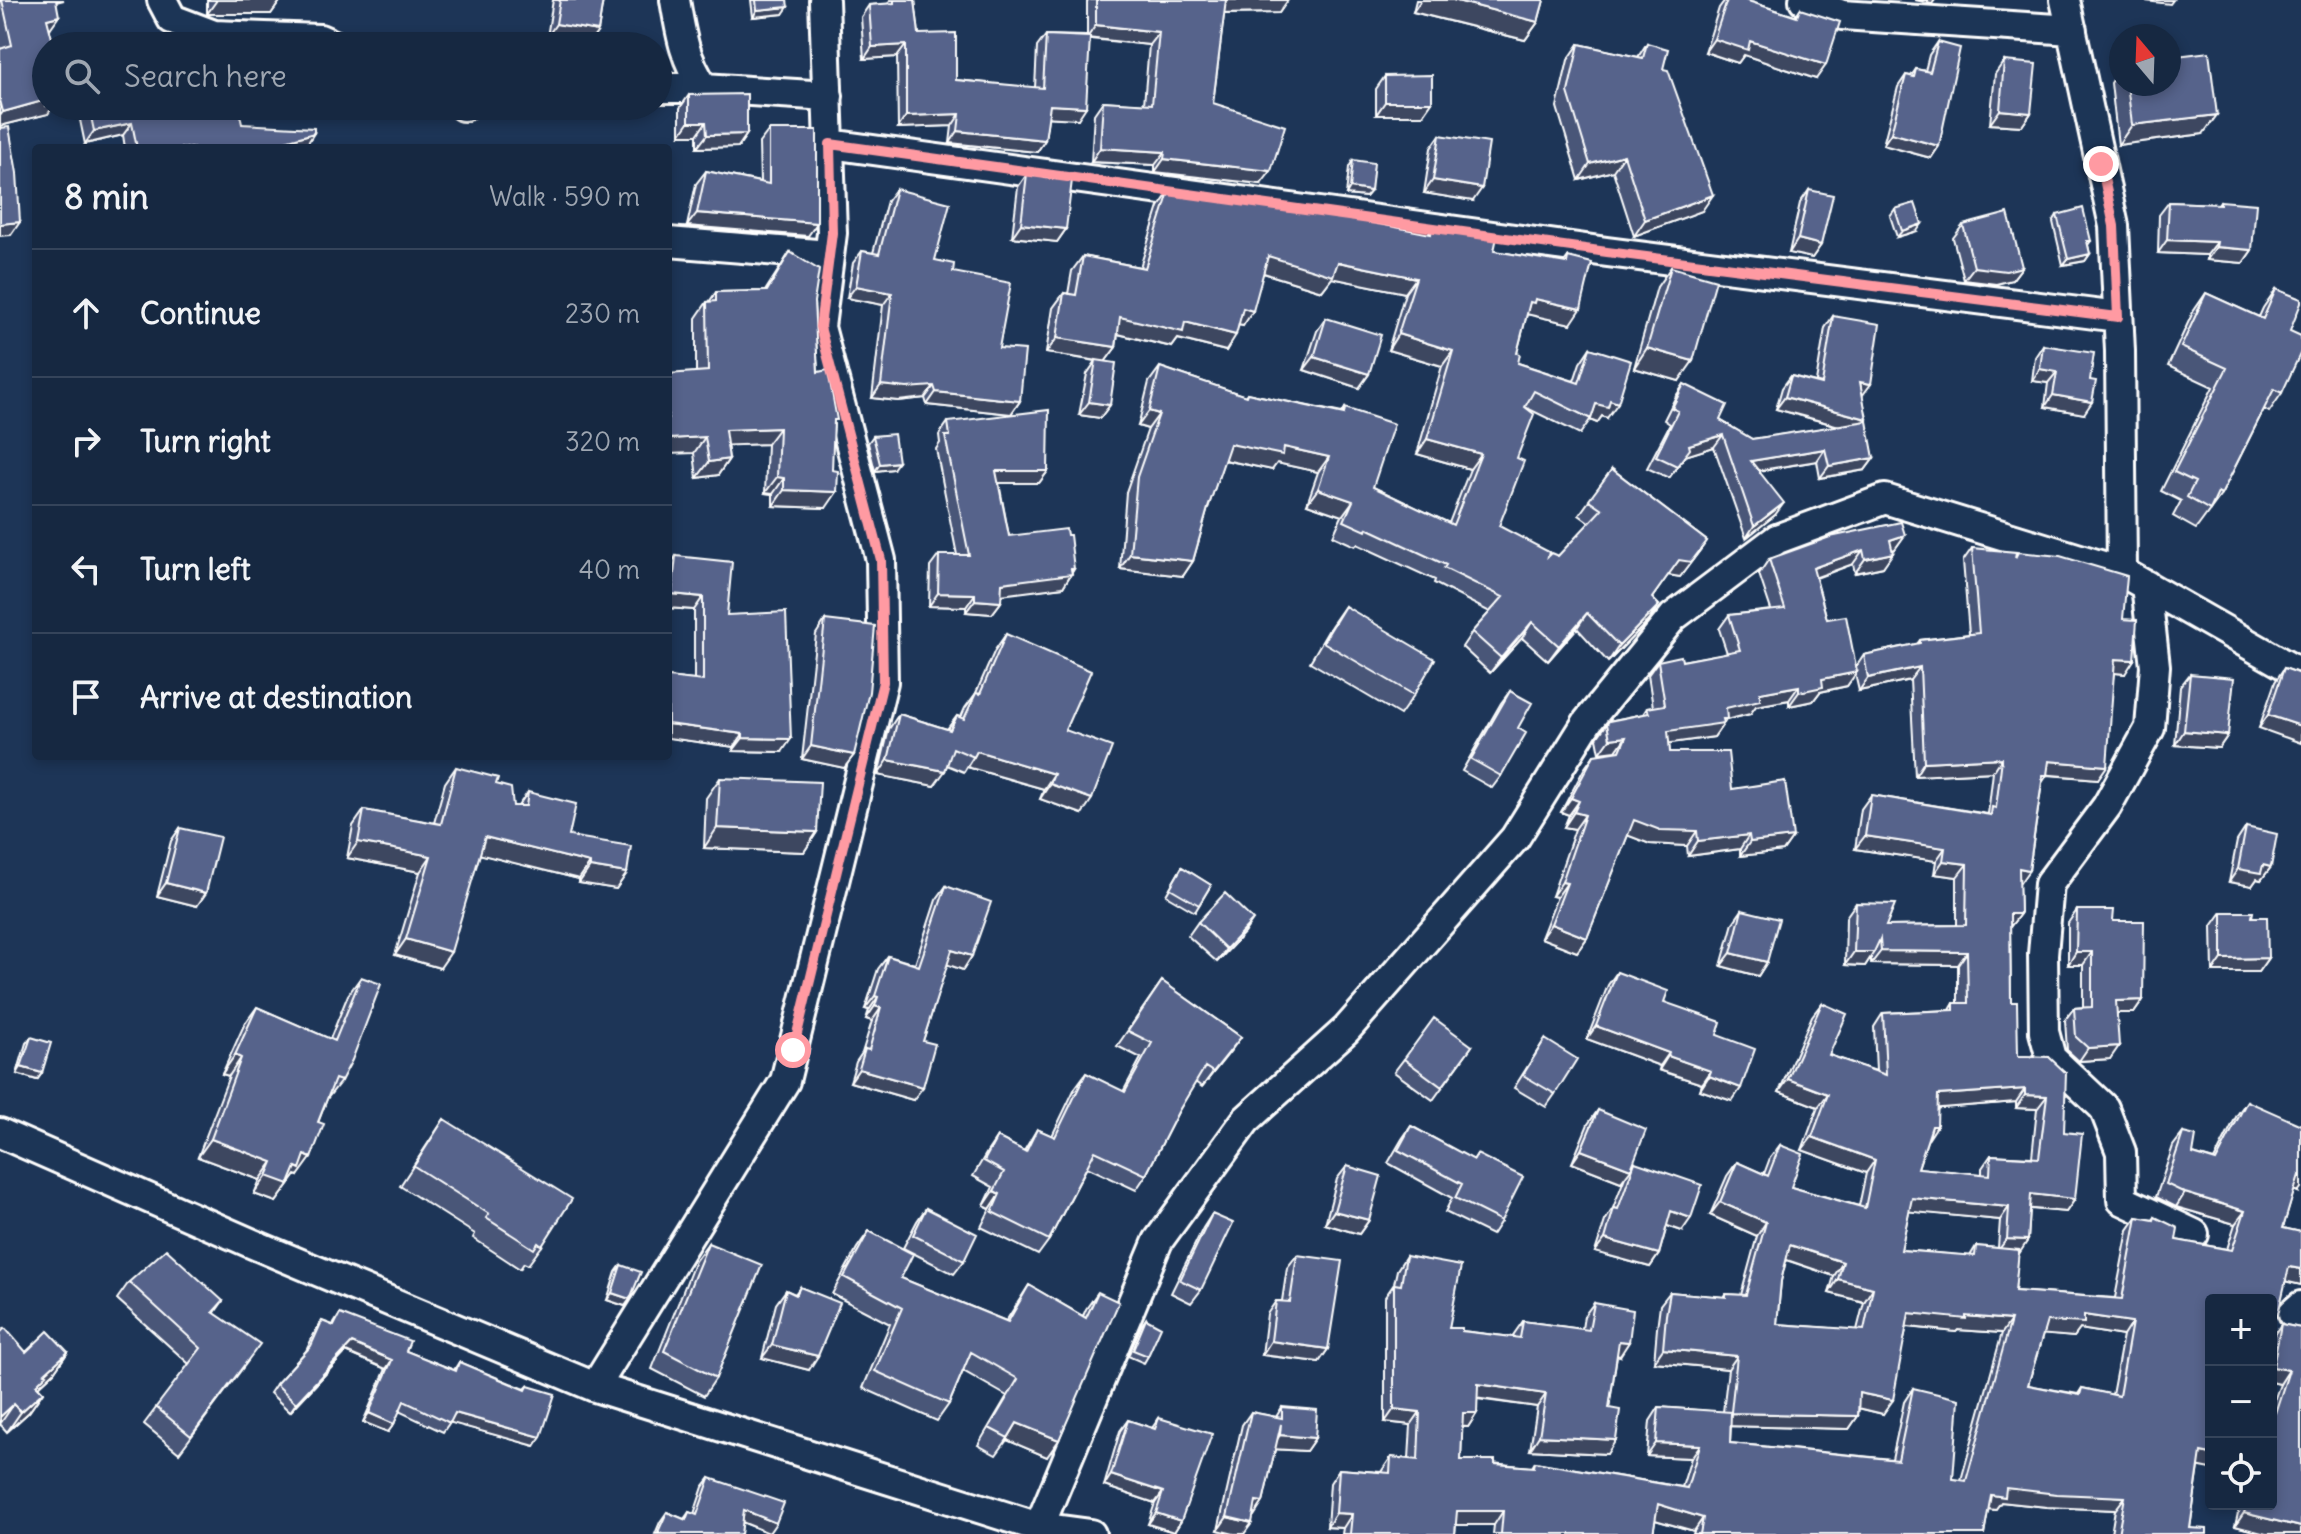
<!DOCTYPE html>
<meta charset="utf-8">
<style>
body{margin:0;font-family:Delius,sans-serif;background:#23344c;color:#f1f3f6}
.controls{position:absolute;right:24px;bottom:24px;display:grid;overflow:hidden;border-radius:8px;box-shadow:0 4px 12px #0003}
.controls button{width:72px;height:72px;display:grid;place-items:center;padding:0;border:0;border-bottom:2px solid #35445a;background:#162841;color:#f1f3f6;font:40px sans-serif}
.compass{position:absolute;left:2109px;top:24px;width:72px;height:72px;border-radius:50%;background:#162841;box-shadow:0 4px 12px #0003;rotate:341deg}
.stop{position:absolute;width:24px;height:24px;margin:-18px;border:6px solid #ff9aa2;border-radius:50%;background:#fff}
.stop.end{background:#ff9aa2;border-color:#fff;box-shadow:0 2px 8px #0008}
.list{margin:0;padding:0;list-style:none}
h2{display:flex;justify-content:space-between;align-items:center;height:104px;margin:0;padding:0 32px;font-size:34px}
h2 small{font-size:26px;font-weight:400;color:#9ea6b1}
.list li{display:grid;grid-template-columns:52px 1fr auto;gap:24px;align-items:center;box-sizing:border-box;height:128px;padding:0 32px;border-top:2px solid #35445a}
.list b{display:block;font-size:30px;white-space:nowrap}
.list em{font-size:26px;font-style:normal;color:#9ea6b1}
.icon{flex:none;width:44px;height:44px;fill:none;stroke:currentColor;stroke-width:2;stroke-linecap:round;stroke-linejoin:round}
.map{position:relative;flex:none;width:2301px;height:1534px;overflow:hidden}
.search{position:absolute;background:#162841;box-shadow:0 4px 12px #0003;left:32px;top:32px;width:640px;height:88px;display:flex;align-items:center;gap:20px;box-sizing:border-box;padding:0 28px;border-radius:44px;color:#9ea6b1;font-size:30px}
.panel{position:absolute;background:#162841;box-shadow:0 4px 12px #0003;left:32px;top:144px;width:640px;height:616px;border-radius:8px}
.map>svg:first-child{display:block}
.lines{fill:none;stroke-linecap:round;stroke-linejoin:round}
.street-casing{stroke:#fff;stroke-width:34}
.street{stroke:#1d3557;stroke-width:28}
.wall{fill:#4a5678;stroke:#fff;stroke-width:2;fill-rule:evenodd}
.shaded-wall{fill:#3c4661;stroke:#fff;stroke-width:2}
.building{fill:#56648b;stroke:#fff;stroke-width:2;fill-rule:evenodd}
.route{stroke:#ff9aa2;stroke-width:10}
</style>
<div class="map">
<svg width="2301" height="1534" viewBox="0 0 2301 1534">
<rect width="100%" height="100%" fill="#1d3557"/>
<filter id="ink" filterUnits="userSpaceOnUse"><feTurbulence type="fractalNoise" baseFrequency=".0125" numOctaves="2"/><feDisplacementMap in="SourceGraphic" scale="16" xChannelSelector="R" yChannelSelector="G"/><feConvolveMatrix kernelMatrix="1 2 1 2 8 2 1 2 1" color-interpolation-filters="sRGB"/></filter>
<g filter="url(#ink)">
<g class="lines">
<g class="street-casing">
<path id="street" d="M162 0 172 19 214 35 320 39 336 46
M675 0C681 35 684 58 704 88
M1804 0 1842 15 2072 30
M2065 0 2114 226 2120 351 2122 572
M658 88H704L828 96
M463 106H464
M830 144 1607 252 2118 317
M668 242 829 255
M2146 585 2155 666 2150 728 2107 806 2049 884 2043 954 2044 1032 2051 1058 2104 1108 2121 1152 2122 1200 2194 1234
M0 1133 253 1244 595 1387 1039 1527 1091 1534
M2301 1306 2293 1313 2301 1322
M595 1387 785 1081 883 682 881 560 820 327 832 233 824 0
M1039 1527 1158 1241 1246 1120 1346 1030 1515 838 1588 721 1673 617 1777 539 1885 499 2122 572 2301 674"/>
</g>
<use href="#street" class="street"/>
</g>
<path class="wall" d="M0 0H64L56 2 50 29 46 106H53L48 114 0 126Z
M207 0H281L271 14H207Z
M553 0H603L598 31 589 44 547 37Z
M751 0H787L783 14 753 17Z
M890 0H915L919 34 956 80 1035 88 1037 47 1046 35 1087 36V2L1088 0H1288L1279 13 1224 14 1213 103 1261 184 1155 172V165L1091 162 1094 114 1103 101 1144 104 1149 45 1090 39 1078 119 1048 117 1045 140 1037 152 950 143 952 126 898 128 897 57 864 59 861 17 869 5 888 4Z
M1416 0H1544L1538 22 1525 40 1413 12Z
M1725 0H1745L1795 16 1800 9 1816 79 1744 55 1738 63 1705 52 1719 8Z
M1938 42 1939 146 1931 158 1883 145 1898 87 1906 75 1911 76 1916 69 1925 71 1929 55Z
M1647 43 1663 69 1702 211 1634 236 1613 171 1579 180 1557 107 1568 60 1579 44 1638 57Z
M2004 61 2031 113 2022 126 1990 124 1995 74Z
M2121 68V84H2169L2203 134 2118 145 2111 83Z
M1385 76 1423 115H1376V89Z
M689 95 747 134 738 147 697 148V135H680V108Z
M89 107 175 111 242 124 306 146 298 148H125L123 135 85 144 80 120Z
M769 130 808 236 687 226 696 184 706 171 760 182 759 143Z
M1440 135 1473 201 1424 193 1431 148Z
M1353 160 1371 191 1366 197 1346 195 1349 167Z
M1027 174 1066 229 1057 242 1012 237 1018 187Z
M896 189 935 260 953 272 999 348 1020 401 1011 414 927 405 925 398 898 401 872 398 883 305 847 298 853 263 862 251 873 253 887 201Z
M1809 190 1821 245 1812 258 1789 253 1800 203Z
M1169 192 1428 234 1432 228 1494 251 1564 262 1568 257 1571 324 1527 314 1517 353 1518 363 1574 381 1580 363 1590 348 1607 418 1602 416 1597 423 1590 420 1580 434 1525 407 1517 458 1499 526 1548 556H1558L1590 523 1579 515 1612 469 1707 541 1680 577 1668 575 1652 598 1659 605 1648 621 1608 662 1577 628 1548 661 1522 638 1490 673 1462 647 1472 632 1490 612 1434 583 1435 580 1357 544 1355 546 1333 536 1342 516 1307 504 1318 472 1277 463 1272 470 1224 460 1208 508 1193 561 1183 576 1120 569 1126 492 1148 429 1138 426 1149 382 1160 367 1245 396 1247 393 1342 413 1345 408 1373 487 1449 523 1470 469 1417 454 1442 366 1388 350 1405 293 1332 278 1322 291 1263 273 1243 326 1239 325 1226 351 1178 339 1172 347 1118 334 1116 347 1105 362 1110 405 1100 418 1079 415 1087 374 1096 361 1046 353 1053 308 1064 293 1068 294 1072 271 1083 256 1140 267 1159 207Z
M2220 201 2252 250 2243 263 2207 260V255L2158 253 2159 215 2169 202 2218 204Z
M1895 209 1917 231 1897 237 1890 216Z
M2057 215 2091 241 2088 245 2090 254 2085 261 2063 265 2053 222Z
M1963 225 2022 267 2012 280 1996 284 1964 280 1953 238Z
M790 252 814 302 818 372 834 424 826 508 773 506V494L765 493 767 444 727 445 729 459 718 475 697 478 694 453 696 372V318L707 302H709L716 292 765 291Z
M1671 267 1679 381 1634 368 1657 287Z
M2276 289 2290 331 2282 393 2269 412 2264 409 2221 495 2196 529 2173 516 2181 501 2161 491 2213 387 2168 366 2193 312 2206 293 2259 317 2263 308Z
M1833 316 1862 395 1867 419 1865 422 1874 458 1865 470 1820 478 1817 461 1758 471 1775 515 1746 538 1714 447 1685 456 1669 478 1647 468 1670 424 1664 420 1676 396 1684 384 1720 420 1752 439 1838 426 1776 409 1782 388 1791 376 1816 382 1825 328Z
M1326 318 1369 374 1359 388 1304 370 1317 331Z
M2043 345 2084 414 2045 407 2048 383 2032 381 2035 357Z
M948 422 1048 471 1039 483H999L1009 536 1074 569 1063 587 1001 594V602L992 614 966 612V607L929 606 930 567 939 555H957L936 449 940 443 939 435Z
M873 436 893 469 875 471 868 443Z
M1905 535 1895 549 1892 550 1883 567 1855 573 1853 564 1816 578 1827 619 1856 667 1864 655 1917 644 1920 640 1969 634 1963 561 1972 548 2016 556 2123 619 2125 674 2114 673 2098 779 2047 775 2042 783 2029 870 2019 883 2020 914 2010 927 2011 1002 2018 1056 2049 1057 2064 1132 2075 1199 2066 1212 2030 1209 2028 1240 2018 1254 2015 1291 2115 1298 2128 1230 2137 1217 2153 1220 2155 1217 2176 1240 2227 1249 2235 1224 2176 1207 2156 1197 2173 1146 2183 1133 2193 1154 2214 1160 2237 1115 2247 1101 2298 1192 2294 1190 2283 1228 2301 1232V1285L2286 1281 2211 1300 2199 1467 2190 1528 2207 1534H2111L2115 1510 2047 1507 2001 1502 1995 1510 1988 1509 1984 1534H1693L1694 1531 1655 1520 1653 1534H1493L1494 1525H1456L1455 1534H1342L1343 1528 1327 1527 1330 1483 1339 1469 1381 1472 1391 1457 1409 1459 1411 1425 1385 1422V1297L1394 1284 1397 1270 1406 1256 1449 1328 1462 1331 1513 1337 1514 1334 1523 1321 1582 1329 1584 1316 1594 1303 1620 1356 1617 1355 1609 1408 1607 1454 1530 1450 1537 1407 1477 1399V1413L1468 1427H1462L1461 1460 1532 1467 1535 1462 1682 1487 1691 1458 1647 1456 1650 1421 1659 1407 1723 1412 1728 1369 1654 1362 1657 1328 1660 1305 1670 1292 1724 1297 1726 1294 1741 1295 1757 1236 1710 1215 1727 1176 1737 1162 1764 1174 1770 1158 1780 1145 1791 1187 1859 1206 1866 1173 1802 1150 1818 1107 1779 1092 1812 1016 1822 1003 1829 1055 1876 1071 1874 1027 1883 1013 1950 1010 1954 1003H1958V965L1871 964V957L1865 966 1845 965 1846 917 1856 903 1886 926 1957 925V877L1934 874 1936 861 1855 849 1861 809 1871 795 1988 814 1993 772 1915 776 1910 680 1859 691 1855 674 1847 686 1820 692 1813 701 1789 706V700L1756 706 1750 714 1726 720 1714 737 1669 743 1670 752 1732 789 1793 837 1783 851 1740 856V849L1688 856 1687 846 1650 844 1628 835 1587 938 1577 952 1541 938 1557 897 1552 896 1575 829 1564 827 1569 815 1561 812 1584 769 1594 755 1616 751 1600 753 1597 738 1609 721 1643 714 1647 708 1653 707 1648 675 1658 661H1682L1727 653 1719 629 1729 615 1771 610 1759 574 1769 559ZM2016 1102V1108L2037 1109 2032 1157 1991 1155 1982 1168V1174L1918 1168 1938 1108ZM1909 1211 2000 1220 1998 1248 1976 1246 1970 1256 1901 1250ZM1786 1260 1834 1276 1829 1293 1864 1302 1857 1330 1777 1324 1781 1281ZM1907 1327 1956 1332 1958 1330 2002 1333 1961 1480 1953 1479 1913 1388 1904 1402 1892 1459 1730 1443 1731 1426 1849 1429 1858 1416 1859 1408 1883 1414ZM2080 1329 2123 1336 2112 1395 2082 1388 2078 1394 2028 1385 2043 1334 2074 1337Z
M676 556 727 615 782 752 733 751 734 747 668 738V677L694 680V610L668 608V568Z
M1345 606 1414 695 1400 715 1310 662 1331 626Z
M825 620 854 755 844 768 802 759 816 634Z
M1006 634 1065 730 1082 814 1040 799 1044 789 967 767 964 772 947 765 934 786 878 775 889 729 899 714 947 729 957 716 961 717 965 708 976 693 995 650Z
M2284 668 2301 674 2259 728 2275 682Z
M2190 674 2228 735 2219 748 2175 745 2180 687Z
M1510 691 1518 728 1501 776 1492 788 1462 771 1501 703Z
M456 767 496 784 513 806H518L528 792 569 836 627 873 616 889 579 883V879L480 854 440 968 395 955 420 872 347 858 353 826 364 810 434 823 445 783Z
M720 778 817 832 804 852 704 848 706 798Z
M2246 827 2271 867 2261 880 2257 879 2252 886 2229 882 2237 841Z
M180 828 197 906 157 896 171 841Z
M1182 867 1211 885 1195 912 1166 895Z
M946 886 972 956 963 970 947 964 923 1041 913 1100 850 1082 856 1062 862 1053 872 1021 866 1019 869 1010 865 1009 878 969 888 956 915 964 936 900Z
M1742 910 1767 962 1758 976 1721 966 1733 923Z
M2077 910 2113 921 2143 1000 2134 1013H2117L2110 1059 2079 1061 2067 1050 2065 1020 2074 1008 2083 1007V965H2068V923Z
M2222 912 2252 917 2268 958 2258 972H2213L2212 926Z
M1198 922 1244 933 1217 962 1188 936Z
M1617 972 1717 1035 1732 1101 1700 1090 1702 1084 1659 1070 1660 1066 1587 1039 1608 985Z
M361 977 341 1081 327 1099 298 1176 296 1175 276 1202 254 1194 260 1180 198 1157 229 1076 222 1074 244 1025 257 1007 330 1039 348 995Z
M1162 981 1241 1037 1202 1087 1195 1082 1178 1112 1146 1175 1136 1190 1087 1167 1049 1240 1038 1255 981 1227 990 1209 984 1206 993 1187 973 1176 987 1152 997 1137 1024 1151 1037 1129 1052 1136 1075 1088 1086 1073 1123 1092 1141 1058 1117 1046Z
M31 1037 42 1073 37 1080 17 1074 26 1043Z
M1545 1039 1555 1094 1546 1107 1514 1088Z
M1472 1046 1433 1100 1394 1072 1404 1059Z
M1598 1110 1632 1166 1635 1162 1682 1231 1667 1226 1659 1254 1650 1267 1595 1252 1605 1221 1613 1208 1625 1177 1621 1182 1572 1163 1588 1124Z
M444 1119 542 1246 528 1265 524 1263 520 1269 473 1238 475 1234 400 1186Z
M1411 1126 1473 1160 1477 1154 1501 1221 1492 1235 1445 1212 1452 1198 1388 1163 1402 1139Z
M1347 1166 1369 1220 1359 1234 1325 1224 1337 1179Z
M926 1208 964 1261 954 1274 903 1248 917 1221Z
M1212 1214 1201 1290 1191 1303 1171 1293 1203 1228Z
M869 1231 901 1278 1006 1321 1029 1285 1083 1316 1086 1309 1098 1292 1047 1457 1007 1440 996 1455 978 1445 1007 1396 963 1371 949 1404 937 1421 863 1388 890 1324 832 1294 857 1248Z
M708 1243 716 1378 704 1396 652 1369 695 1261Z
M1297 1255 1328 1349 1319 1362 1262 1355 1267 1314 1276 1301H1282L1287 1268Z
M621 1265 630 1299 625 1306 607 1300 616 1272Z
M129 1282 223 1301 214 1314 248 1361 179 1453 144 1424 189 1364 117 1299Z
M800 1287 809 1370 762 1358 776 1304 786 1290 795 1294Z
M340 1314 406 1351 454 1370 459 1362 525 1389 528 1386 535 1446 450 1422 443 1432 399 1411 394 1424 388 1432 363 1422 386 1369 346 1352 290 1412 270 1393 276 1384 306 1351 316 1330 322 1321 333 1325Z
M1146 1319 1148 1356 1144 1363 1128 1356 1141 1326Z
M2281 1324 2301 1328V1534H2266L2235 1526 2240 1504H2271V1409L2280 1384 2271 1382V1343L2272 1338Z
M0 1333 26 1352H68L54 1372 38 1387 43 1392 29 1412 7 1432 0 1424Z
M1282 1407 1315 1438 1306 1451 1275 1449 1263 1502 1253 1515 1244 1534H1234L1218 1530 1242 1425 1251 1412 1276 1417Z
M1159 1418 1181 1521 1174 1532 1148 1524 1155 1503 1104 1486 1120 1431 1128 1420 1152 1428Z
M710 1478 769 1533 742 1522 741 1534H655L660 1522 667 1512 684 1519 689 1512 694 1514 703 1487Z"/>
<path class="shaded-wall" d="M217 0H281L271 14H207Z
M1226 0H1288L1279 13 1216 14Z
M1421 0H1453L1538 22 1525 40 1413 12Z
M1915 0H1935L1932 4Z
M2137 0H2173L2170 4Z
M788 7 783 14 753 17 757 10Z
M59 16 47 33V19Z
M556 24 598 31 589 44 547 37Z
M1096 25 1159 32 1149 45 1087 38Z
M1714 39 1750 41 1826 65 1816 79 1744 55 1738 63 1705 52Z
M906 45 897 57 864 59 872 47Z
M46 100V106H53L48 114 0 126V116L3 112Z
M1385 102H1432L1423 115H1376Z
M1050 105 1086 107 1078 119 1042 117Z
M2000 110 2031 113 2022 126 1990 124Z
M960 114 952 126 898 128 906 116Z
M2217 115 2203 134 2118 145 2132 125Z
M689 122H706L697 135H680Z
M132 123 123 135 85 144 94 131Z
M958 131 1045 140 1037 152 950 143Z
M314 133 306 146 298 148H280L285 141Z
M1891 133 1939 146 1931 158 1883 145Z
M747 134 738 147 697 148 707 135Z
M1100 148 1165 152 1155 165 1091 162Z
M1624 155 1613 171 1579 180 1590 164Z
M1164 159 1271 171 1261 184 1155 172Z
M1433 180 1482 188 1473 201 1424 193Z
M1350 188 1371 191 1366 197 1346 195Z
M1713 195 1702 211 1634 236 1645 220Z
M697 213 817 223 808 236 687 226Z
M20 222 11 235 0 236V224Z
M1021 224 1066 229 1057 242 1012 237Z
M1922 224 1917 231 1897 237 1902 231Z
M1798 239 1821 245 1812 258 1789 253Z
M2167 240 2217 242 2207 255 2158 253Z
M2216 247 2252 250 2243 263 2207 260Z
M2090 254 2085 261 2063 265 2068 259Z
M1268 256 1338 262 1416 278 1405 293 1332 278 1322 291 1257 271Z
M1974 267H2022L2012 280 1996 284 1964 280Z
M856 286 892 293 883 305 847 298Z
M1535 299 1581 309 1571 324 1526 314 1530 302Z
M1243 308 1253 311 1243 326 1233 324Z
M1120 317 1185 322 1236 335 1226 351 1178 339 1172 347 1110 332Z
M1398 334 1453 351 1442 366 1388 350Z
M1057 338 1116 347 1105 362 1046 353Z
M1647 348 1693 361 1679 381 1634 368Z
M1314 357 1369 374 1359 388 1304 370Z
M2040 369 2057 372 2048 383 2032 381Z
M1860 382 1871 384 1862 396Z
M881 385 934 386 925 398 898 401 872 398Z
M936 392 1020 401 1011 414 927 405Z
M2053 395 2092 402 2084 414 2045 407Z
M1785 397 1867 419 1858 431 1776 409Z
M1610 400 1618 403 1607 418 1602 416 1597 423 1590 420 1596 404Z
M1089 402 1110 405 1100 418 1079 415Z
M1149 411 1159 414 1148 429 1138 426Z
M779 428 767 444 714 446 725 430Z
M1723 435 1714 447 1685 456 1669 478 1684 456 1689 445Z
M705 437 694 453 668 454V439Z
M1427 439 1481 454 1470 469 1417 454Z
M1230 444 1284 447 1329 457 1318 472 1277 463 1272 470 1220 459Z
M1825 449 1817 461 1742 473 1751 461Z
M1874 458 1865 470 1820 478 1829 466Z
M729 459 718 475 697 478 709 462Z
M898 462 893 469 875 471 880 464Z
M996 471H1048L1039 483H987Z
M777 477 784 478 773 494 765 493Z
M1318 489 1353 501 1342 516 1307 504Z
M784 490 837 492 826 508 773 506Z
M1784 503 1775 515 1746 538 1754 526Z
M1905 535 1895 549 1880 554 1890 540Z
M1707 541 1680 577 1668 575 1679 560Z
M1863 550 1853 564 1803 582 1813 568Z
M1893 553 1883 567 1855 573 1865 559Z
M1130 554 1193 561 1183 576 1120 569Z
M1071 569H1074L1063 587 993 596 1002 583Z
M938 593 975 594 966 607 929 606Z
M672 594 703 597 694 610 668 608V600Z
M975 600 1001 602 992 614 966 612Z
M1659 605 1648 621 1608 662 1619 646Z
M1587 613 1577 628 1548 661 1559 646Z
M1532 622 1522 638 1490 673 1501 658Z
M2115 659 2134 660 2125 674 2105 672Z
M1920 667 1910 680 1859 691 1868 678Z
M1857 672 1847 686 1820 692 1813 701 1789 706 1799 692 1822 679Z
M1799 686 1789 700 1756 706 1750 714 1726 720 1714 737 1658 745 1668 731 1760 693Z
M2268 715 2301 726V743L2259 728Z
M668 724 743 734 734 747 668 738Z
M2184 731 2228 735 2219 748 2175 745Z
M1626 737 1616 751 1600 753 1610 739Z
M743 738 791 739 782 752 733 751Z
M811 746 854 755 844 768 802 759Z
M977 751 1054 774 1044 789 967 767Z
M2002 758 1993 772 1915 776 1924 762Z
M888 760 945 771 934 786 878 775Z
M2049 761 2107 766 2098 779 2040 774Z
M1050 784 1092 799 1082 814 1040 799Z
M1571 798 1579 801 1569 815 1561 812Z
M1574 812 1585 815 1575 829 1564 827Z
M1634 820 1697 831 1687 846 1650 844 1624 834Z
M717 828 817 832 804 852 704 848Z
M1749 835 1740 849 1688 856 1698 841Z
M1865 836 1945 848 1936 861 1855 849Z
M485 837 590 863 579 879 474 853Z
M1793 837 1783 851 1740 856 1750 842Z
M358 842 431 856 420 872 347 858Z
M1943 861 1967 864 1957 877 1934 874Z
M2263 865 2271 867 2261 880 2257 879 2252 886 2229 882 2238 869Z
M590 867 627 873 616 889 579 883Z
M2019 868 2029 870 2020 883 2010 881Z
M1562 882 1567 883 1557 897 1552 896Z
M166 883 206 893 197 906 157 896Z
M2010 914H2020L2010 927H2000Z
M1253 920 1244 933 1217 962 1226 949Z
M1551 924 1587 938 1577 952 1541 938Z
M406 939 451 952 440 968 395 955Z
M952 950 972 956 963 970 943 963Z
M1881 951 1967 952 1958 965 1871 964Z
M1854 952H1874L1865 966 1845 965Z
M2076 952H2092L2083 965H2068Z
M1731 953 1767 962 1758 976 1721 966Z
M2268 958 2258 972H2213L2222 959Z
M875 996 878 997 869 1010 865 1009Z
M2143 1000 2134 1013H2107L2116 1001Z
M875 1006 881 1008 872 1021 866 1019Z
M1596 1026 1669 1053 1660 1066 1587 1039Z
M1241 1037 1230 1052 1202 1087 1213 1072Z
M2119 1046 2110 1059 2079 1061 2088 1048Z
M235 1055 241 1058 229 1076 222 1074Z
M1668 1056 1711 1071 1702 1084 1659 1070Z
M21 1067 42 1073 37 1080 17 1074Z
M859 1069 923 1087 913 1100 850 1082Z
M1709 1076 1741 1088 1732 1101 1700 1090Z
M1788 1079 1828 1094 1818 1107 1779 1092Z
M2025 1089 2016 1102 1929 1109 1938 1095Z
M2025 1095 2047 1096 2037 1109 2016 1108Z
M1932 1126H1937L1928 1140Z
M1812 1137 1875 1160 1866 1173 1802 1150Z
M211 1139 273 1162 260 1180 198 1157Z
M1581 1150 1631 1169 1621 1182 1572 1163Z
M305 1155 311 1158 298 1176 296 1175 276 1202 254 1194 267 1176Z
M2299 1175 2301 1176V1188L2298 1192 2289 1188Z
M994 1191 1000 1194 990 1209 984 1206Z
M2185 1193 2245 1211 2235 1224 2176 1207Z
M2031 1194 2075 1199 2066 1212 2022 1208Z
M1912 1198 2009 1207 2000 1220 1903 1211Z
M1720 1202 1766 1222 1757 1236 1710 1215Z
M1334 1211 1369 1220 1359 1234 1325 1224Z
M1671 1211 1691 1218 1682 1231 1662 1224Z
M1605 1239 1659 1254 1650 1267 1595 1252Z
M2007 1239 2028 1240 2019 1254 1997 1252Z
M1790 1245 1843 1262 1834 1276 1781 1258Z
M2289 1267 2301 1269V1285L2280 1280Z
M1838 1279 1873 1288 1864 1302 1829 1293Z
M612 1293 630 1299 625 1306 607 1300Z
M2271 1312 2278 1314 2271 1324Z
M1909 1313 1966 1316 2011 1320 2002 1333 1958 1330 1956 1332 1900 1326Z
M2084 1315 2132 1322 2123 1336 2080 1329 2074 1337 2037 1334 2047 1321Z
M1271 1341 1328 1349 1319 1362 1262 1355Z
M1619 1341 1629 1342 1620 1356 1610 1354Z
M352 1343 392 1360 386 1369 346 1352 290 1412 296 1403Z
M772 1345 818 1356 809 1370 762 1358Z
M1663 1349 1737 1356 1728 1369 1654 1362Z
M68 1352 54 1372 40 1385 33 1394 22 1405 45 1373Z
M2273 1367 2289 1370 2280 1384 2271 1382V1370Z
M1478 1384 1546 1394 1537 1407 1468 1397Z
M43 1392 29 1412 7 1432 21 1412Z
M1859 1393 1893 1400 1883 1414 1850 1406Z
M14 1404 0 1424V1417Z
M1394 1409 1420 1412 1411 1425 1385 1422Z
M369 1413 394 1424 388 1432 363 1422Z
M455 1413 541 1437 535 1446 448 1422Z
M1463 1413H1477L1468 1427 1453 1426Z
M1731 1413 1858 1416 1849 1429 1722 1426Z
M1017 1423 1059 1440 1047 1457 1007 1440Z
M1280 1435 1315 1438 1306 1451 1271 1449Z
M1539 1436 1616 1440 1607 1454 1530 1450Z
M1656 1443 1700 1445 1691 1458 1647 1456Z
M2201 1452 2211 1454V1469L2191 1465Z
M1111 1475 1163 1492 1155 1503 1104 1486Z
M2006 1488 2125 1497 2115 1510 2047 1507 2001 1502 1995 1510 1981 1508 1991 1495Z
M1256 1501 1263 1502 1254 1516 1247 1514Z
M1658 1504 1703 1518 1694 1531 1648 1518Z
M744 1510 776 1523 769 1533 737 1520Z
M1457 1511H1503L1494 1525H1447Z
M1156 1513 1181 1521 1174 1532 1148 1524Z
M1336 1513 1352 1514 1343 1528 1327 1527Z
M2244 1513 2301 1527V1534H2266L2235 1526Z
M1227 1517 1252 1523 1244 1534H1234L1218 1530Z"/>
<path class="building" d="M2 0H56L59 16 47 19 54 46H46V100L3 112 0 100V49L12 45Z
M560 0H603L598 31 556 24Z
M756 0H787L788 7 757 10Z
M894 0H915L919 34 956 33V80L1043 88 1046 35 1090 37 1086 107 1050 105 1045 140 958 131 960 114 906 116V45L872 47 869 5 894 3Z
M1096 0H1266H1226L1213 103 1285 126 1271 171 1164 159 1165 152 1100 148 1103 101 1152 104 1159 32 1096 25Z
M1453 0H1544L1538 22Z
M1727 0H1745L1797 17 1800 9 1840 22 1826 65 1750 41 1748 50 1714 39Z
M1938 42 1960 48 1939 146 1891 133 1906 75 1914 77 1916 69 1930 72Z
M1647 43 1668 49 1663 69 1668 70 1713 195 1645 220 1624 155 1590 164 1568 92 1579 44 1643 58Z
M2209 52 2217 115 2132 125 2127 84H2169V57Z
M2004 61 2036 64 2031 113 2000 110Z
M1432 75V102H1385V76Z
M747 94V134L707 135 706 122H689V95Z
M96 106H175V111L193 106H238L242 124 314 128V133L285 141 284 148H263V146L256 148H137L132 123 94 131 89 107Z
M9 127 17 173 20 222 0 224V128Z
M769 130H817V223L697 213 706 171 769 184Z
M1440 135 1489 143 1482 188 1433 180Z
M1353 160 1374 163 1371 191 1350 188Z
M1027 174 1072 180 1066 229 1021 224Z
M896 189 950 203 935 260 954 264 953 272 1011 283 999 348 1025 350 1020 401 936 392 934 386 907 388 881 385 892 293 856 286 862 251 879 254Z
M1809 190 1833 195 1821 245 1798 239Z
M1169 192 1335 215 1431 234 1432 228 1497 237 1494 251 1567 263 1568 257 1592 263 1581 309 1535 299 1534 303 1530 302 1517 353 1520 354 1518 363 1579 383 1590 348 1631 361 1618 403 1610 400 1608 407 1596 404 1591 419 1534 391 1525 407 1534 414 1517 458 1524 461 1499 526 1549 552 1548 556 1551 553 1558 556 1602 509 1589 500 1612 469 1707 541 1691 562 1679 560 1652 598 1659 605 1619 646 1587 613 1559 646 1532 622 1501 658 1472 632 1503 597 1444 568 1446 565 1367 528 1366 531 1344 521 1353 501 1318 489 1329 457 1284 447 1283 455 1230 444 1208 508 1193 561 1130 554 1137 477 1159 414 1149 411 1160 367 1246 396 1247 393 1344 414 1345 408 1394 424 1373 487 1453 525 1481 454 1427 439 1453 351 1398 334 1416 278 1338 262 1333 276 1268 256 1253 311 1243 308 1236 335 1185 322 1183 332 1120 317 1116 347 1057 338 1064 293 1076 295 1083 256 1145 268Z
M2220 201 2256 204 2252 250 2216 247 2217 242 2167 240 2169 202 2220 204Z
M1915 203 1922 224 1902 231 1895 209Z
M2083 208 2091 241H2087L2090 254 2068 259 2057 215Z
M2008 213 2022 267 2006 271 1974 267 1963 225Z
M790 252 819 270 814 302 818 372 828 370 837 420H834L832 470 838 471 837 492 784 490V478L777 477 779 428 725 430 729 459 709 462 705 437 668 439V374L708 371 707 302 716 301V292L767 291Z
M1671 267 1716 280 1693 361 1647 348Z
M2276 289 2301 299V303L2290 331 2301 336V352L2282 393 2274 389 2221 495 2218 493 2210 510 2187 497 2195 482 2174 472 2227 368 2181 347 2206 293 2263 319Z
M1833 316 1880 324 1871 384 1860 382 1867 419 1785 397 1791 376 1822 384Z
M1326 318 1381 335 1369 374 1314 357Z
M2043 345 2094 353 2090 380 2096 381 2092 402 2053 395 2057 372 2040 369Z
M1096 360 1116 363 1110 405 1089 402Z
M1684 384 1727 405 1720 420 1752 439 1867 421 1874 458 1829 466 1825 449 1751 461 1784 503 1754 526 1723 435 1689 445 1690 449 1677 466 1656 456 1678 411 1672 408Z
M1049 410 1048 471H996L1009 536 1066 529 1067 535H1070L1074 569H1071L1072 574 1002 583 1001 602 975 600V594L938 593 939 555H969L945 436H950L948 422Z
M894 434 898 462 880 464 873 436Z
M1901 522 1905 535 1890 540 1893 553 1865 559 1863 550 1813 568 1827 619 1846 616 1857 672 1822 679 1823 687 1799 692V686L1760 693V700L1726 708 1727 719H1723L1724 723 1668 731 1670 752H1728L1732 789 1785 781 1793 837 1750 842 1749 835 1698 841 1697 831 1660 830 1634 820 1587 938 1551 924 1567 883 1562 882 1585 815 1574 812 1579 801 1571 798 1594 755 1620 751 1626 737 1610 739 1607 724 1609 721 1649 713 1647 708 1665 705 1658 661 1681 656 1682 661 1740 650 1729 615 1785 609 1769 559 1830 537Z
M1972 548 2016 552 2015 558 2018 552 2060 556 2127 576 2123 619 2137 620 2134 660 2115 659 2107 766 2049 761 2047 775H2043L2029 870 2019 868 2020 914H2010L2011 1002H2017L2018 1056 2049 1057 2066 1073 2064 1132 2082 1134 2075 1199 2031 1194 2028 1240 2007 1239 2009 1207 1912 1198 1901 1250 1975 1256 1976 1246 2019 1250 2015 1291 2122 1299 2137 1217 2154 1220 2155 1217 2178 1228 2176 1240 2232 1250 2245 1211 2185 1193 2166 1184 2183 1133 2196 1136 2193 1154 2216 1161 2247 1101 2301 1125V1176L2299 1175 2283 1228 2301 1232V1269L2289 1267 2278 1314 2271 1312V1300H2211V1454L2201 1452 2190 1528 2207 1529V1534H2118L2125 1497 2057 1494 2006 1488 2005 1497 1991 1495 1984 1534H1700L1703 1518 1658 1504 1653 1534H1501L1503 1511H1457L1455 1534H1350L1352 1514 1336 1513 1339 1469 1390 1473 1391 1457 1418 1460 1420 1412 1394 1409V1284L1401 1285 1406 1256 1461 1266 1449 1328H1462V1331L1520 1338 1523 1321 1589 1330 1594 1303 1633 1310 1629 1342 1619 1341 1609 1408 1620 1410 1616 1440 1539 1436 1546 1394 1478 1384 1477 1413H1463L1461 1460H1495V1464L1534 1467 1535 1462 1687 1488 1700 1445 1656 1443 1659 1407 1731 1412 1737 1356 1663 1349 1666 1315 1670 1292 1726 1297V1294L1746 1295 1766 1222 1720 1202 1737 1162 1768 1176 1780 1145 1803 1154 1791 1187 1865 1208 1875 1160 1812 1137 1828 1094 1788 1079 1822 1003 1847 1014 1829 1055 1886 1075 1883 1013 1954 1010V1003H1968L1967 952 1881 951 1880 939 1874 952H1854L1856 903 1895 904 1886 926 1966 925 1967 864 1943 861 1945 848 1865 836 1871 795 1991 815 1992 807 1996 808 2002 758 1924 762 1920 667 1868 678 1864 655 1920 643V640L1979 633ZM2025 1089V1095L2047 1096 2039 1158 1991 1155 1990 1175 1918 1168 1932 1126H1937L1938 1095ZM1790 1245 1843 1262 1838 1279 1873 1288 1864 1330 1777 1324 1781 1281ZM1909 1313 1966 1319V1316L2011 1320 1966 1481 1953 1479 1959 1399 1913 1388 1898 1460 1730 1443 1731 1413 1858 1416 1859 1393 1893 1400ZM2084 1315 2132 1322 2119 1396 2082 1388 2080 1395 2028 1385 2047 1321 2084 1323Z
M676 556 732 562 727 615 786 612 791 739 743 738V734L668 724V677L703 681V597L672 594Z
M1345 606 1435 659 1414 695 1323 642Z
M825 620 875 626 869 692 854 755 811 746Z
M1006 634 1091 671 1065 730 1112 747 1092 799 1050 784 1054 774 977 751 974 757 953 748 945 771 888 760 899 714 950 730 957 716 964 719 976 693 980 694Z
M2284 668 2301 674V726L2268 715Z
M2190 674 2234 678 2228 735 2184 731Z
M1510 691 1532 703 1518 728 1526 733 1501 776 1471 759Z
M456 767 498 778 496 784 511 788 513 806H526L528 792 576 804 569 836 631 846 627 873 590 867V863L485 837 451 952 406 939 431 856 358 842 364 810 441 824Z
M720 778 820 782 817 832 717 828Z
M2246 827 2277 834 2271 867 2263 865 2261 873 2238 869Z
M180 828 220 837 206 893 166 883Z
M1182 867 1211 885 1199 905 1170 888Z
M946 886 991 902 972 956 952 950 923 1041 935 1044 923 1087 859 1069 865 1049 869 1050 881 1008 875 1006 878 997 875 996 888 956 919 966Z
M1225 893 1253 920 1226 949 1198 922Z
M1742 910 1779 919 1767 962 1731 953Z
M2077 910H2114L2113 921H2144L2143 1000 2116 1001 2119 1046 2088 1048 2076 1037 2074 1008 2092 1007V952H2076Z
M2222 912H2253L2252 917H2267L2268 958 2222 959Z
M1617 972 1668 991 1664 1002 1721 1022 1717 1035 1755 1049 1741 1088 1709 1076 1711 1071 1668 1056 1669 1053 1596 1026Z
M361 977 381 984 352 1060 341 1081 335 1079 318 1122 324 1124 311 1158 305 1155 300 1169 296 1167 289 1184 267 1176 273 1162 211 1139 241 1058 235 1055 257 1007 335 1041Z
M1162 981 1241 1037 1213 1072 1205 1067 1178 1112 1146 1175 1095 1151 1049 1240 992 1212 1000 1194 994 1191 1004 1172 984 1161 997 1137 1026 1152 1037 1129 1055 1137 1086 1073 1125 1092 1152 1043 1128 1031Z
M1434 1018 1472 1046 1442 1087 1404 1059Z
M31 1037 51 1043 42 1073 21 1067Z
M1545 1039 1577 1059 1555 1094 1523 1075Z
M1598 1110 1646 1130 1631 1169 1581 1150Z
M444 1119 572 1199 542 1246 538 1243 534 1249 486 1218 489 1214 414 1166Z
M1411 1126 1474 1160 1477 1154 1523 1177 1501 1221 1455 1198 1462 1184 1398 1150Z
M1635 1162 1702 1185 1691 1218 1671 1211 1659 1254 1605 1239 1614 1208 1618 1209Z
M1347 1166 1381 1176 1369 1220 1334 1211Z
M926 1208 977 1234 964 1261 913 1235Z
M1212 1214 1233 1223 1201 1290 1180 1280Z
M869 1231 913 1254 901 1278 1008 1322 1029 1285 1086 1318 1098 1292 1119 1302 1059 1440 1017 1423 1008 1438 989 1428 1018 1379 971 1352 949 1404 875 1371 902 1308 844 1277Z
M708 1243 762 1265 716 1378 664 1351Z
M166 1249 223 1301 213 1312 260 1344 191 1436 156 1407 201 1348 129 1282Z
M1297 1255 1342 1261 1328 1349 1271 1341 1276 1301 1290 1302Z
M621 1265 641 1272 630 1299 612 1293Z
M800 1287 840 1303 818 1356 772 1345 786 1290 796 1295Z
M340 1314 410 1341 406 1351 456 1371 459 1362 526 1390 528 1386 555 1394 541 1437 455 1413 450 1423 404 1401 394 1424 369 1413 392 1360 352 1343 296 1403 276 1384 311 1346 322 1321 334 1326Z
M1146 1319 1161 1327 1148 1356 1133 1350Z
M2281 1324 2301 1328V1527L2244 1513 2247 1504H2271V1413H2275L2289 1370 2273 1367Z
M5 1328 26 1352 48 1331 68 1352 45 1373 47 1374 36 1385 43 1392 21 1412 14 1404 0 1417V1333Z
M1282 1407 1317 1410 1315 1438 1280 1435 1281 1424 1263 1502 1256 1501 1252 1523 1227 1517 1251 1412 1282 1418Z
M1159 1418 1212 1434 1181 1521 1156 1513 1163 1492 1111 1475 1128 1420 1155 1429Z
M710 1478 784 1503 776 1523 744 1510 741 1534H662L658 1532 667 1512 686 1520 689 1512 697 1515Z"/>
</g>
<g class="lines" filter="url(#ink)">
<path class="route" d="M793 1050 883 682 881 560 820 327 832 233 830 144 1607 252 2118 317 2114 226 2101 164"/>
</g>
</svg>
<div class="controls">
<button>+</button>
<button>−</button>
<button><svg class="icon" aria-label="locate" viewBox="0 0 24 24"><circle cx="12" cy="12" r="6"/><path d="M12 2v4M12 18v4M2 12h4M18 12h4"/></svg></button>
</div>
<svg class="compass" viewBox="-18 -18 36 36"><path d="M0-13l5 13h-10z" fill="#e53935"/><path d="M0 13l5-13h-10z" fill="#9ea6b1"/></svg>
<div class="stop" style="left:793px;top:1050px"></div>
<div class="stop end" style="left:2101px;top:164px"></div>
<div class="search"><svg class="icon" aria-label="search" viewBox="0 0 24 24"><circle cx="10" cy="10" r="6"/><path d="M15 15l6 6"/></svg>Search here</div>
<section class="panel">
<h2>8 min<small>Walk · 590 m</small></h2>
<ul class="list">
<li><svg class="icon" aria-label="ahead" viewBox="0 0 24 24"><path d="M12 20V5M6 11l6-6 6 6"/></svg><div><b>Continue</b></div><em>230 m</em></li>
<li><svg class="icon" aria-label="right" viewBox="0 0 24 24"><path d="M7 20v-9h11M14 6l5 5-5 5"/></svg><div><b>Turn right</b></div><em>320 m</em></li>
<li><svg class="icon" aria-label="left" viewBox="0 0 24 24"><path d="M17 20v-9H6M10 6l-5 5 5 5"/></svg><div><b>Turn left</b></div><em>40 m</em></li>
<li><svg class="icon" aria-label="arrive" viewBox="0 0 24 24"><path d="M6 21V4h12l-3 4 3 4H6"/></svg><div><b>Arrive at destination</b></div></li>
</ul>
</section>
</div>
